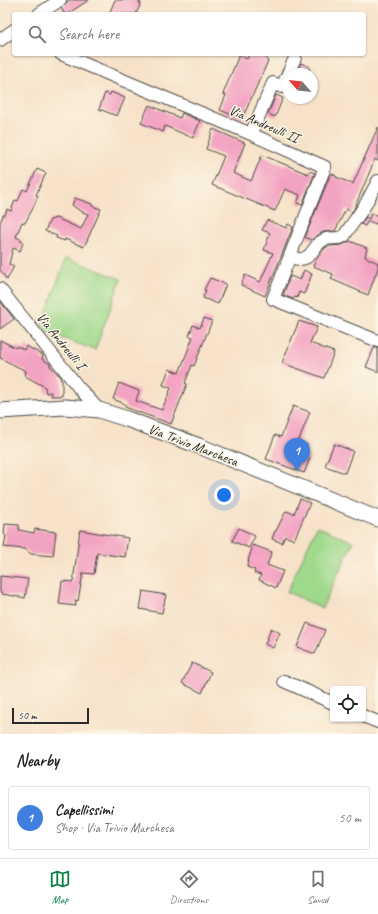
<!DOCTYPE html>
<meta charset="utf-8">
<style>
body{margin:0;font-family:Caveat,sans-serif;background:#f2f2f2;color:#222}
.controls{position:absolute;right:12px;bottom:12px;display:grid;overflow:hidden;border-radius:4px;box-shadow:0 1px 3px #0004}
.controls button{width:36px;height:36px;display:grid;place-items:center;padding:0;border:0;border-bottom:1px solid #e0e0e0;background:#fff;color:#222;font:20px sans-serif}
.compass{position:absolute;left:282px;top:68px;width:36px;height:36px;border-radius:50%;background:#fff;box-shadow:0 1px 3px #0004;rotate:298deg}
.scale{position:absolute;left:12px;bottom:10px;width:77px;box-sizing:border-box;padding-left:4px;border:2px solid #2b2b2b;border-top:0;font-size:11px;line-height:14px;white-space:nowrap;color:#2b2b2b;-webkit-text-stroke:3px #fcf5e5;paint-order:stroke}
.you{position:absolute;left:224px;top:495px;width:14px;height:14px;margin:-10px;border:3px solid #fff;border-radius:50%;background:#1a73e8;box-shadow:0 0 0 6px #1a73e833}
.badge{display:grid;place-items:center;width:26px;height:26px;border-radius:50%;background:#0b8043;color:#fff;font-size:13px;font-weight:700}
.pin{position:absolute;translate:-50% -33px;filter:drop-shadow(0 1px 2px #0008)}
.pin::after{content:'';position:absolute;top:21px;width:14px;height:12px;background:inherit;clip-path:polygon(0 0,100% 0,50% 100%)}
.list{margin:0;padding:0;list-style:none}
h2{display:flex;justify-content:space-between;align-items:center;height:52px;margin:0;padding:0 16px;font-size:17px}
h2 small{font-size:13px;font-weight:400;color:#767676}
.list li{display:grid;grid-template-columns:26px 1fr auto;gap:12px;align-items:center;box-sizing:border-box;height:64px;margin:0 8px 8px;padding:0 8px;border:1px solid #e0e0e0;border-radius:4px}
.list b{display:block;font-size:15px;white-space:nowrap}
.list p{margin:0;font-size:13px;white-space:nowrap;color:#767676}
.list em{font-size:13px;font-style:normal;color:#767676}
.icon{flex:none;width:22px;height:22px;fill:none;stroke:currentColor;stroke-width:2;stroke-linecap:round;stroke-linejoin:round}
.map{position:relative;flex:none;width:378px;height:734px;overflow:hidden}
.search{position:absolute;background:#fff;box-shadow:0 1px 3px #0004;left:12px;right:12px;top:12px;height:44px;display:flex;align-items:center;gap:10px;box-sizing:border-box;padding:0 14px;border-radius:4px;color:#767676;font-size:15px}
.sheet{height:124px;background:#fff}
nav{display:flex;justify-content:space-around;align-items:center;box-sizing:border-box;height:56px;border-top:1px solid #e0e0e0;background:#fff;font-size:11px;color:#767676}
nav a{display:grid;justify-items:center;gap:2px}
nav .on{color:#0b8043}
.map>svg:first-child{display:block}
.pitch{fill:#9fd98b;stroke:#65825b}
.building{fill:#f3a3c2}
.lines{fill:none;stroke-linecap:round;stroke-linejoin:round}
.minor-casing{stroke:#494643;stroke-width:14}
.tertiary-casing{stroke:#494643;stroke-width:17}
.minor{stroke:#fff;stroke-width:12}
.tertiary{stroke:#fff;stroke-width:15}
.labels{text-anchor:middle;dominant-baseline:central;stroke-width:3;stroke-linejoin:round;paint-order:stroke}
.street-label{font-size:14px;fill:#2b2b2b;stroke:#fcf5e5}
</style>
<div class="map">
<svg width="378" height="734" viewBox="0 0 378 734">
<rect width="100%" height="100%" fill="#fcf5e5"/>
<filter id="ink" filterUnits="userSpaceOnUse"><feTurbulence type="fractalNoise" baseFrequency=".025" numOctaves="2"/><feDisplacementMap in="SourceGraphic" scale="8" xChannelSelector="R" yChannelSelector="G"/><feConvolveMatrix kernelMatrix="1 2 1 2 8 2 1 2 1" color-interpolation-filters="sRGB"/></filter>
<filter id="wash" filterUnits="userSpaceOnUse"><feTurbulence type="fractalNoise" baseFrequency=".012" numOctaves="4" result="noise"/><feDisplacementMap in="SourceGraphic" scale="16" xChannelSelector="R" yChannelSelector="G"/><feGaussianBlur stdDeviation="0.9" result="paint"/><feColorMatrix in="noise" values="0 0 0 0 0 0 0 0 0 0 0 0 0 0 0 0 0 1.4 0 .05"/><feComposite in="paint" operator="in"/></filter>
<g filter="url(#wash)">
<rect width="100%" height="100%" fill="#f6e2c8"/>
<path class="pitch" d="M66 258 121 279 95 350 40 330Z
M317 526 353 542 322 608 287 592Z"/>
<g id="blocks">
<path class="building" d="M69 0H89L67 14H65L61 8Z
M115 0H140L139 3H141L136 14H109Z
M249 54H268L266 59 268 61 242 119 220 110 226 95 223 94 239 55 247 59Z
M301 63 310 67 308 74H296Z
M111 92 125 98 117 116 99 109 105 93 110 95Z
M276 95 283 98 275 117 268 114Z
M149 105 180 118 182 113 200 121 193 138 165 126 163 132 141 123Z
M378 127V161L375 159 354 209 352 212 346 209 335 231 323 232 311 240 305 237 331 173 336 176V177L353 184Z
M213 129 245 143 233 173 251 181 262 155 308 174 309 171 315 173 302 205 297 203 300 195 285 189 275 211 212 185 224 156 206 149Z
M37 169 46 173 36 195 38 196 32 210 25 223 22 222 16 237 22 240 21 242 23 243 20 251 13 248 9 264 14 266 7 280 0 270V223L3 215H5L7 209 11 211 15 200 18 201 23 189 27 191Z
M75 198 92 204V206L101 209 84 247 65 239V241L56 238 57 236 45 231 50 220 56 218 81 229 88 214 80 211 72 205Z
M371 213 378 216 376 224 368 221 365 226 361 224 366 217 369 219Z
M267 220 286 228 288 224 293 227 265 296 241 285 245 275 260 282 273 253 264 250 270 233 262 230Z
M350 241 367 248 365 257 378 263V268L368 295 331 279 333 274 313 266 317 258 325 248 330 246 342 245Z
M304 270 312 274 304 294 299 292 297 298 295 297 293 299 283 295 290 276 300 280Z
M210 278 226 284 218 304 203 298 206 290H204Z
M0 301 14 319 0 329Z
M204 318 212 321 194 366 192 365 185 383 187 384 171 424 125 407V404L113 399 119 383 139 391 136 401 162 410 171 388 163 385 169 369 179 373 193 337 189 336 193 325 200 328Z
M299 321 317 327 310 343 334 352 324 378 282 363Z
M0 340 16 348 17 346 24 350 26 346 43 355 42 359 50 364V366L61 377 60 379 62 380V396H51V392L46 393 45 387 25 376 26 371 0 358Z
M374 348H378V372L366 367Z
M293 406 310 412 298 442 307 445 303 455 310 458 304 473 266 459 275 435 281 437Z
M334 444 353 451 345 473 325 466Z
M300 499 310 503 294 540 285 536 282 543 272 539 275 531H276L286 511 294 514Z
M5 524 19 525V530L34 533 35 529 56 532 53 556 31 554 25 549 4 547 6 536 4 534Z
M239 528 255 536 249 548 232 541Z
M80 530 128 538 125 557 97 553 94 574 83 573 78 601 75 600 76 606 59 604 62 581 73 582Z
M253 545 272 552 267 565 283 571 276 588 259 580 261 575 254 573 255 570 247 567 249 561H248Z
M0 576 28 579 25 598 2 594V593L0 592Z
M143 591 166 595 162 613 140 609Z
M307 623 325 630 315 654 297 647Z
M271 628 280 633 273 648 265 644Z
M192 663 211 672 202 693 182 683Z"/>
</g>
</g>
<g filter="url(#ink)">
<use href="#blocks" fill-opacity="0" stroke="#494643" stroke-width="1"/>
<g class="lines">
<g class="minor-casing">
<path id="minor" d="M39 14 60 0
M0 40 14 30
M61 54 251 134 325 167 273 299 378 341
M251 134 273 83 282 87 295 58
M290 257C314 266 311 243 326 239 333 237 339 240 344 236L364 207 378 181
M0 289 79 388 99 410
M284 681 333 703
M363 716 378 722"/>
</g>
<g class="tertiary-casing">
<path id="tertiary" d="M0 411 65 407 99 410 127 419 199 446 378 519"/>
</g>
<use href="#minor" class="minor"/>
<use href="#tertiary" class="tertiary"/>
</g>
</g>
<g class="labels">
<g class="street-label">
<text transform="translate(264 124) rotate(23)">Via Andreulli II</text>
<text transform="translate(61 341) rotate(51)">Via Andreulli I</text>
<text transform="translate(193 445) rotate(21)">Via Trivio Marchesa</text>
</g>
</g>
</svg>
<div class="controls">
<button><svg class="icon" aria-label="locate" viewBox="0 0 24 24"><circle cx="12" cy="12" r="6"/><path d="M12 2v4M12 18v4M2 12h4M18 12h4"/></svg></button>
</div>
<svg class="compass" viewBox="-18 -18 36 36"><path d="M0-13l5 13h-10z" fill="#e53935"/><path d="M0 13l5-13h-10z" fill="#767676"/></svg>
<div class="scale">50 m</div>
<div class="you"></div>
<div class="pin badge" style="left:297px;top:471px;background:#3f7fe0">1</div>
<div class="search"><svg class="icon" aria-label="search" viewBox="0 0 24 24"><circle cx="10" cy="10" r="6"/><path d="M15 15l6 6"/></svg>Search here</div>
</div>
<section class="sheet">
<h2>Nearby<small></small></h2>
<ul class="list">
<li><span class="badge" style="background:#3f7fe0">1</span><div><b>Capellissimi</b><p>Shop · Via Trivio Marchesa</p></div><em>50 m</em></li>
</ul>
</section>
<nav>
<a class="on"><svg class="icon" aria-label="map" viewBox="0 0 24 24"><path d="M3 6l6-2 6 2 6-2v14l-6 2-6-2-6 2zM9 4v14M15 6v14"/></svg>Map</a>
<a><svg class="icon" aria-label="directions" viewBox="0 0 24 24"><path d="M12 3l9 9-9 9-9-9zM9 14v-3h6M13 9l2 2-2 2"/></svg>Directions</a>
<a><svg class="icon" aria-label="saved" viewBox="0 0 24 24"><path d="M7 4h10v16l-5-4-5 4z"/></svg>Saved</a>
</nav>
